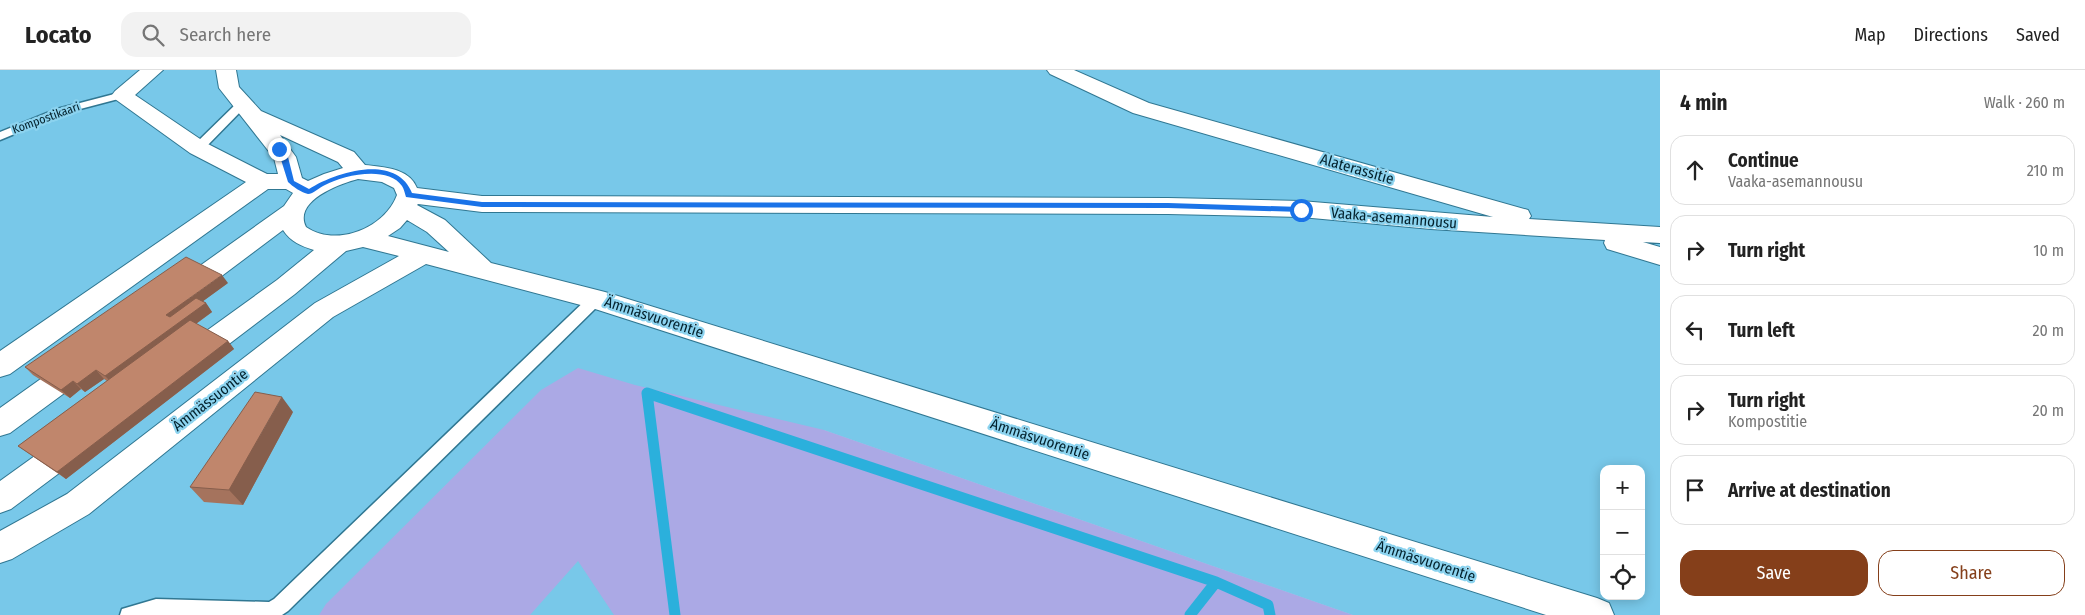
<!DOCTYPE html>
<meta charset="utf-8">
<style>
body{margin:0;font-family:"Fira Sans Condensed",sans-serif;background:#f2f2f2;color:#222}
.controls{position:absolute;right:15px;bottom:15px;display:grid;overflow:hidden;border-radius:10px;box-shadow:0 2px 12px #0003}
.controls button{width:45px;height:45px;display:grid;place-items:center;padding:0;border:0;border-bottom:1px solid #e0e0e0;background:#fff;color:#222;font:25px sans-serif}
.stop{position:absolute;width:15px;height:15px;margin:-11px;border:4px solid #1a73e8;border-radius:50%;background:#fff}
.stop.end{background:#1a73e8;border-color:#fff;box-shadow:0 1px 5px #0008}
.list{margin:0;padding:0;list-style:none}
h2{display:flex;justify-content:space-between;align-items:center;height:65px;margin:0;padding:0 20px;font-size:21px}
h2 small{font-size:16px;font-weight:400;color:#767676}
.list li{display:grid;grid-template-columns:32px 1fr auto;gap:15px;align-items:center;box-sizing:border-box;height:70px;margin:0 10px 10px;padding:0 10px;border:1px solid #e0e0e0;border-radius:15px}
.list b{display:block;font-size:19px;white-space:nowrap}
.list p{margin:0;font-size:16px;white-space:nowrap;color:#767676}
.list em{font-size:16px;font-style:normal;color:#767676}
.actions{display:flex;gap:10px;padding:15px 20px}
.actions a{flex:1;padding:11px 0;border:1px solid #853f1a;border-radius:15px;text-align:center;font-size:18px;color:#853f1a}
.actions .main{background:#853f1a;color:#fff}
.icon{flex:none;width:28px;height:28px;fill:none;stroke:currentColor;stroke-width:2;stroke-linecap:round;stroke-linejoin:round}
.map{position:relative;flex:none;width:1660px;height:545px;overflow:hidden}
header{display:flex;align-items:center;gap:30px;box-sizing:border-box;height:70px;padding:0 25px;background:#fff;border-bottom:1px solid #e0e0e0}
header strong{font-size:24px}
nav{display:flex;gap:28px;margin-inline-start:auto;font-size:18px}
.search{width:350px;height:45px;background:#f2f2f2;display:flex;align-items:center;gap:12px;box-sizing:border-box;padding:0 18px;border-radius:15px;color:#767676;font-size:19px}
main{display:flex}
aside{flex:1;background:#fff}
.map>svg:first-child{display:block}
.built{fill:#78c8e9;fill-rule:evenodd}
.green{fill:#aba9e5}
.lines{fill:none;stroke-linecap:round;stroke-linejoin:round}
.stream{stroke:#2bb0dc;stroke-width:11}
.service-casing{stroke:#307792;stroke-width:3}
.minor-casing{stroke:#307792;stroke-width:2}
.service{fill:#fff;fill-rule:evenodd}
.minor{fill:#fff;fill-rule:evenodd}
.wall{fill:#a5735d}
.shaded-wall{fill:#865e4c}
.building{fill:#c0866c;stroke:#865e4c}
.route{fill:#1a73e8}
.labels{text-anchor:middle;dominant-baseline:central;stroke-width:4.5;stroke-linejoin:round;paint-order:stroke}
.far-street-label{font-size:12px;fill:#03212c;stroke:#8cd3ef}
.street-label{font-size:15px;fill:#03212c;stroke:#8cd3ef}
</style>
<header>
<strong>Locato</strong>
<div class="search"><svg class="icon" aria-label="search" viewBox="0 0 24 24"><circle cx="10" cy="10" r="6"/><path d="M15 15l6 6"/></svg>Search here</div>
<nav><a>Map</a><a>Directions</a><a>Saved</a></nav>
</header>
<main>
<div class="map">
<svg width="1660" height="545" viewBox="0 0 1660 545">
<rect width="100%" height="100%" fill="#8cd3ef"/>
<path class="built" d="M0 0H1660V545H1353L824 360 642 545H0ZM1604 399H1641V526H1604Z"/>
<path class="green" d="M578 298 635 315 824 360 1353 545H614L578 491 530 545H319L326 534 541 320Z"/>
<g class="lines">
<path class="stream" d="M1216 512 1268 535 1270 545
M675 545 647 323 1216 512 1190 545"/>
<g class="service-casing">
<path id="service" d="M122 22 128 25 126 27 65 43 0 70V62L57 39Z
M242 31 246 32 248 34 246 36 202 81H194L192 78 194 75 238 32Z
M596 224 601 225 603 229 601 233 288 541 282 545H120L122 539 156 529 269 532 274 529 591 225Z"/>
</g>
<g class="minor-casing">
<path id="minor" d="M140 0H163L135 25 206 73 267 104H278L274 88 219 18 216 0H236L239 17 261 41 354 82 365 95C384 97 409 98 417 118L482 126 1168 128 1301 131 1493 147 1133 43 1050 4 1047 0H1074L1149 33 1528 140 1531 146 1529 149 1660 157V173L1643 172 1660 177V195L1607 179 1604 173 1605 170 1431 159 1301 147 1168 144 482 142 418 134 417 135 445 150 491 193 605 222 1597 528 1609 533 1614 545H1546L592 238 426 194 333 247 89 444 12 489 0 493V461L67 424 315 233 399 186 363 177 346 181 295 224 200 296 190 299 180 296 176 288 180 280 277 210 314 180C301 176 291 172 283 160L191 229 182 231 173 229 169 222 173 215 284 136 293 123 286 119H268L10 304 0 307V281L246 112 190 83 115 29 112 25 115 21ZM280 65 338 92 343 98 324 104 308 111 302 108 296 87ZM358 109 382 112 394 118 397 125C385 158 336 178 306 157 293 131 339 114 358 109ZM407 150 427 162 449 182 388 166 400 158Z
M83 283 93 286 97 294 93 302 10 363 0 366V338L73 286Z
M75 362 86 365 90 374 86 383 11 439 0 443V411L64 365Z"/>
</g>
<use href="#service" class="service"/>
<use href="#minor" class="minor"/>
</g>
<path class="wall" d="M228 213 203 231 206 233 212 242 196 254 228 271 234 279 66 409 28 383 18 376 107 311 104 309 85 322 81 319 70 328 33 305 25 297Z
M293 342 243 435 204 432 190 417Z"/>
<path class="shaded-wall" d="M222 205 228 213 173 253 166 245Z
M206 233 212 242 113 314 105 306Z
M228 271 234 279 66 409 57 402Z
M96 300 104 309 85 322 77 314Z
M73 311 81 319 70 328 61 320Z
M282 327 293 342 243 435 229 420Z"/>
<path class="building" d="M186 187 222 205 166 245 170 247 196 228 206 233 105 306 96 300 77 314 73 311 61 320 25 297Z
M190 250 228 271 57 402 18 376Z
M255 322 282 327 229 420 190 417Z"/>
<path class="route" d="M277 77H282L288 87 294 111 309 119C336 102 396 83 412 123L482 132 1168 133 1301 137 1304 140 1301 142 1168 138 482 137 406 127C405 124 404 119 402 116 388 95 343 105 325 115 320 117 313 124 308 124 302 123 292 116 288 112Z"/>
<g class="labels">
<g class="far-street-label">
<text transform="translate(46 48) rotate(-20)">Kompostikaari</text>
</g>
<g class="street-label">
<text transform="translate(1357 99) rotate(16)">Alaterassitie</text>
<text transform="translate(1394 148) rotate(5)">Vaaka-asemannousu</text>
<text transform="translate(654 247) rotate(18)">Ämmäsvuorentie</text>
<text transform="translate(210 330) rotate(-38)">Ämmässuontie</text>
<text transform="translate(1040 369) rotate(18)">Ämmäsvuorentie</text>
<text transform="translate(1426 491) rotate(18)">Ämmäsvuorentie</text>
</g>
</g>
</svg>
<div class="controls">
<button>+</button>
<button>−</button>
<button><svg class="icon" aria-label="locate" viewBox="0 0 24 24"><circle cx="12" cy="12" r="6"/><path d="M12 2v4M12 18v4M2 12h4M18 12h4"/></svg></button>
</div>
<div class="stop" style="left:1301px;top:140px"></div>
<div class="stop end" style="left:279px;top:79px"></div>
</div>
<aside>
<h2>4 min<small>Walk · 260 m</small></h2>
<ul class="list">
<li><svg class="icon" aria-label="ahead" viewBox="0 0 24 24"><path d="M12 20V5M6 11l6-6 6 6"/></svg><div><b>Continue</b><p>Vaaka-asemannousu</p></div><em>210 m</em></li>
<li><svg class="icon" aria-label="right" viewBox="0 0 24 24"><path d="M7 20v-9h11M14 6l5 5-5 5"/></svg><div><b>Turn right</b></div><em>10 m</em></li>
<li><svg class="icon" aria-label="left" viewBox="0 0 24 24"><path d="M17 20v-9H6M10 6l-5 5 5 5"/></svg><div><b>Turn left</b></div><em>20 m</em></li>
<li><svg class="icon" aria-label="right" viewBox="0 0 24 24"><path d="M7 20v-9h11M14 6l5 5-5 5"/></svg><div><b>Turn right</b><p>Kompostitie</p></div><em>20 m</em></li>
<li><svg class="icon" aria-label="arrive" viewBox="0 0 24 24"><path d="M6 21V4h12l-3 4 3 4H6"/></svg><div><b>Arrive at destination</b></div></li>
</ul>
<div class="actions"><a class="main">Save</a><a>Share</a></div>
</aside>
</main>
